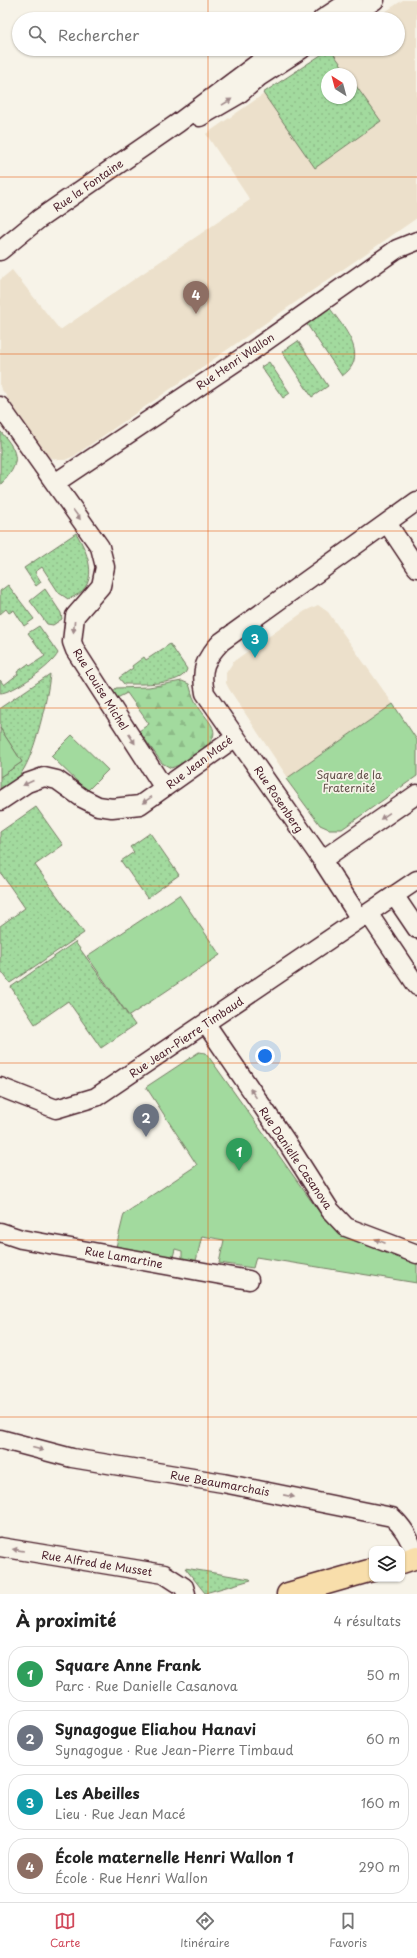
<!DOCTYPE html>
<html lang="fr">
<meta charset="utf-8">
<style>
body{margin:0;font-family:"Playpen Sans",sans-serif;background:#f2f2f2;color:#222}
.controls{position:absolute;right:12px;bottom:12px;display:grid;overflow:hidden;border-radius:8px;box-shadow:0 1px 3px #0004}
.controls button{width:36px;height:36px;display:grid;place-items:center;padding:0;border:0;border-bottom:1px solid #e0e0e0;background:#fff;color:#222;font:20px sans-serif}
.compass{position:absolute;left:321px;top:68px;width:36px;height:36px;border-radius:50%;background:#fff;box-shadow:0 1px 3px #0004;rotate:324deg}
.you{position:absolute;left:265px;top:1056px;width:14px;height:14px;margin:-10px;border:3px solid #fff;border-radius:50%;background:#1a73e8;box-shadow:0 0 0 6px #1a73e833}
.badge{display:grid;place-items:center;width:26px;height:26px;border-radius:50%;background:#d1495b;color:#fff;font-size:13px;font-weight:700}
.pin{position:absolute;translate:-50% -33px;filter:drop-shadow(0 1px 2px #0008)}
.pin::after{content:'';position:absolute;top:21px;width:14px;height:12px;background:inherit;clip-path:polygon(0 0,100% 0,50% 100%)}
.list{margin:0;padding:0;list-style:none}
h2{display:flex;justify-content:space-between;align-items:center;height:52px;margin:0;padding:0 16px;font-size:17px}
h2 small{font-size:13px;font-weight:400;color:#767676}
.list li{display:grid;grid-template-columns:26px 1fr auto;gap:12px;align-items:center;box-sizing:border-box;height:56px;margin:0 8px 8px;padding:0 8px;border:1px solid #e0e0e0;border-radius:16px}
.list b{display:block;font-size:15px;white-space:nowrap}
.list p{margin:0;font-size:13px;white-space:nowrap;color:#767676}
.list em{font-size:13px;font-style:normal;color:#767676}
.icon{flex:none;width:22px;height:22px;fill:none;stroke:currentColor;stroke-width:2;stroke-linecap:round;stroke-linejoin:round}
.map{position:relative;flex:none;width:417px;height:1594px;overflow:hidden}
.search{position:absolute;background:#fff;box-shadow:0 1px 3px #0004;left:12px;right:12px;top:12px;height:44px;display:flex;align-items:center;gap:10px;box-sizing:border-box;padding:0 14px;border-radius:22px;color:#767676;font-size:15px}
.sheet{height:308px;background:#fff}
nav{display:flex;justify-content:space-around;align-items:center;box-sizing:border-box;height:56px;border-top:1px solid #e0e0e0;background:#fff;font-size:11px;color:#767676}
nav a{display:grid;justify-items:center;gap:2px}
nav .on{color:#d1495b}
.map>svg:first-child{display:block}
.built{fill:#ece0cb;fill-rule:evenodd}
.grass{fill:url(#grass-dots);stroke:#767c64}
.forest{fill:url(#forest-firs);stroke:#767c64}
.park{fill:#a2da9e;stroke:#767c64}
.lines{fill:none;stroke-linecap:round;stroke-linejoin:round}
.minor-casing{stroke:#4a1f2b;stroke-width:21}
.major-casing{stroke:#4a1f2b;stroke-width:25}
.minor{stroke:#f7f3e8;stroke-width:18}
.major{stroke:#f8deab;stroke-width:22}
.oneway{fill:#a0898a}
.grid{fill:none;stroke:#e8590c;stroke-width:1;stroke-opacity:0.55}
.labels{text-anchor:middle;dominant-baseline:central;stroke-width:3.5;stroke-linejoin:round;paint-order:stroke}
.street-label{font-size:11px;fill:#4a1f2b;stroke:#f7f3e8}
.park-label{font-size:11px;fill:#604e48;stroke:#f7f3e8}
</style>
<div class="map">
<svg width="417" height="1594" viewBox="0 0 417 1594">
<defs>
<pattern id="grass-dots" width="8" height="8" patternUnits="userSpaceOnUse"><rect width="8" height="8" fill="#a2da9e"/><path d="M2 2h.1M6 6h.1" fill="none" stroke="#8dbb88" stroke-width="1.8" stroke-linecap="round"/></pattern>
<pattern id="forest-firs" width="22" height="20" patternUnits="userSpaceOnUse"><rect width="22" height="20" fill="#a2da9e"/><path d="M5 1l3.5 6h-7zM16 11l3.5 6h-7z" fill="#8dbb88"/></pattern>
</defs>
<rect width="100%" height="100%" fill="#f7f3e8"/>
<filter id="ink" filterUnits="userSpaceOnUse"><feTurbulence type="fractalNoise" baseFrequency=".025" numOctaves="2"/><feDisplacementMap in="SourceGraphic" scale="8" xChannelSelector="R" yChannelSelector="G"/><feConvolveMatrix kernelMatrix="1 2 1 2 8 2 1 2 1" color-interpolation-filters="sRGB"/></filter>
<g filter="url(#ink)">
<path class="built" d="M403 0H417V218L74 456 65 460H58L47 456 0 387V280L12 270 60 330 250 200 206 134 329 49H398V19H374ZM327 74H351V98H327Z
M318 605 328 612 393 704 288 778 229 689 226 683V673L234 661 305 611Z"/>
<path class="grass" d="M330 49 348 74H327V98H351V79L381 121 315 168 263 93Z
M329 307C343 327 371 356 342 376L306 323Z
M298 341 328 386 312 397 282 352Z
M269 362 290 393 283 398 261 367Z
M0 431C20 453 21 464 0 485Z
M76 533C89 554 102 588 68 599L59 593 42 567 35 572 41 582 36 586 24 568Z
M8 585 34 619 24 626 14 610 9 613 6 609 0 614V591Z
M45 589 61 613 62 619 53 625 47 624 30 601Z
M39 626 58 653C53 665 13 693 0 693V680L4 685 18 674 17 672 28 664 30 666 45 656 28 633Z
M170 644 187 669C183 686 139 684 124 684L119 678 133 668 132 666 144 657 146 660Z
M50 674C48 697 35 753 22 772 18 780 7 785 0 789V777L22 762 0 728V708Z
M36 807 63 845 35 865 84 933 10 983 0 969V926L25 908 0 872V832Z
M150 833 179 875 147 898 121 861 134 852 130 847Z
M75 942 135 1025 101 1048 68 1001 35 1024 11 987Z
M185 1568 250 1579 251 1580 205 1593Z"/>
<path class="forest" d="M182 681 189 684C191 689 192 696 195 701 207 724 229 731 198 753 189 759 181 765 171 768L162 763 139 731 149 724 127 693 117 698 113 692 116 688 149 687Z"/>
<path class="park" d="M393 704 417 740V776L342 829H329L320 825 286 779Z
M0 728 22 762 0 777Z
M72 735 108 770 87 791 51 756Z
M179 895 220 955 129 1016 87 956Z
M199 1052 206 1053 317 1209 338 1231 366 1245 417 1263V1283L256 1257 253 1268 219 1263 224 1240 202 1236 196 1261 182 1258V1251L175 1249 173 1257 116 1247 124 1214 197 1165 146 1087Z"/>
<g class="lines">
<g class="minor-casing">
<path id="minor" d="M322 19 351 0
M347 19 375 0
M200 117 238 95 259 77 302 49
M0 251 39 219 178 123 277 49
M0 406 100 547 105 567 101 586 75 616 72 642 75 650 164 788
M55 483 246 355 397 249 417 241
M387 523 417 568
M0 801 27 783 44 777 57 780 82 798 98 806 112 808 140 805 236 737
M322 860 417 794
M394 895 417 929
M368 913 417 986
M360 919 322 860 205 693C200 669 205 659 221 642L417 501
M206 1024 286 1141 330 1210 346 1227 417 1254
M0 1087 56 1109 96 1097 417 880
M0 1232 21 1239 249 1280
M0 1439 72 1458 223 1483 392 1517C406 1529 410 1542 417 1557
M0 1547 164 1574 184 1587 186 1594"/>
</g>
<g class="major-casing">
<path id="major" d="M402 1562 417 1557
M288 1594 372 1570"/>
</g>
<use href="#minor" class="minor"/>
<use href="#major" class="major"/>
</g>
<defs><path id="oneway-solid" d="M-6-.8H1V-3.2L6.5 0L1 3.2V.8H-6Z"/></defs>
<g class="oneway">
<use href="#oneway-solid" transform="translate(227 102) rotate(-32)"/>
<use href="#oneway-solid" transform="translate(77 515) rotate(54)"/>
<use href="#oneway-solid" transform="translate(74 627) rotate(96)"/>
<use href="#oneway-solid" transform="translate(132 739) rotate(57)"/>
<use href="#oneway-solid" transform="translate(28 783) rotate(156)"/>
<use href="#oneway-solid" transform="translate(147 800) rotate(146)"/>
<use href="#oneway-solid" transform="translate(385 816) rotate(145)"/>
<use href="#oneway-solid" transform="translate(253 1093) rotate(-125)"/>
<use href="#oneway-solid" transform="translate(380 1241) rotate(-158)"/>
<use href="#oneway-solid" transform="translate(38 1449) rotate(15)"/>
<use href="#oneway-solid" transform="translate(289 1496) rotate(11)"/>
<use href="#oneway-solid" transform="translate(18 1550) rotate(-171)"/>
</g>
</g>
<path class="grid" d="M208 0V19M208 49V1594M0 177H417M0 354H417M0 531H417M0 708H417M0 886H417M0 1063H417M0 1240H417M0 1417H417"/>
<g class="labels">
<g class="street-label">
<text transform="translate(88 185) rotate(-35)">Rue la Fontaine</text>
<text transform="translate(235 361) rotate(-34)">Rue Henri Wallon</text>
<text transform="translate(101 689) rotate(58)">Rue Louise Michel</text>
<text transform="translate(199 762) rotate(-37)">Rue Jean Macé</text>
<text transform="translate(279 799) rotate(56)">Rue Rosenberg</text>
<text transform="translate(186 1037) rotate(-34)">Rue Jean-Pierre Timbaud</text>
<text transform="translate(296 1158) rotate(56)">Rue Danielle Casanova</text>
<text transform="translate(124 1257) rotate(10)">Rue Lamartine</text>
<text transform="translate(220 1483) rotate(10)">Rue Beaumarchais</text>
<text transform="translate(97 1563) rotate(9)">Rue Alfred de Musset</text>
</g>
<g class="park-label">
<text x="349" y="774">Square de la<tspan x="349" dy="13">Fraternité</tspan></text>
</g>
</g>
</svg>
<div class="controls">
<button><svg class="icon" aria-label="layers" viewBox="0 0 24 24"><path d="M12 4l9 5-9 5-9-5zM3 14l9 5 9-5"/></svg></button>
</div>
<svg class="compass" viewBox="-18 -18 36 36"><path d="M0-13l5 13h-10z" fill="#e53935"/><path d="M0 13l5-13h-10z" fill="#767676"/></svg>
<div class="you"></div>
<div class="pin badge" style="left:239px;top:1171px;background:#2e9e5b">1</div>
<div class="pin badge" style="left:146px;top:1137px;background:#6b7280">2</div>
<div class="pin badge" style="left:255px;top:658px;background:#0f9aa8">3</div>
<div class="pin badge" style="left:196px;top:314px;background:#8d6e63">4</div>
<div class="search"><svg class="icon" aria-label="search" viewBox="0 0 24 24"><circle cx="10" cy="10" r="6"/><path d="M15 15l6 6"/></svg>Rechercher</div>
</div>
<section class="sheet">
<h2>À proximité<small>4 résultats</small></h2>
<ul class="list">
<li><span class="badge" style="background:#2e9e5b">1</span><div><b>Square Anne Frank</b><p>Parc · Rue Danielle Casanova</p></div><em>50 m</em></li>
<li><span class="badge" style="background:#6b7280">2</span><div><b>Synagogue Eliahou Hanavi</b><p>Synagogue · Rue Jean-Pierre Timbaud</p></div><em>60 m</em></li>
<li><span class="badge" style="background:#0f9aa8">3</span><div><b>Les Abeilles</b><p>Lieu · Rue Jean Macé</p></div><em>160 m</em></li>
<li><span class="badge" style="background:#8d6e63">4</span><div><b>École maternelle Henri Wallon 1</b><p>École · Rue Henri Wallon</p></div><em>290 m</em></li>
</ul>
</section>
<nav>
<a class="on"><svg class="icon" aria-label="map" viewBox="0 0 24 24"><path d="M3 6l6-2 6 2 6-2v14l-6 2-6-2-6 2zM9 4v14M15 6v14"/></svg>Carte</a>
<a><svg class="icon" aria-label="directions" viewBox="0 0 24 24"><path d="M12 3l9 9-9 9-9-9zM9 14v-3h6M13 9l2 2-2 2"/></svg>Itinéraire</a>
<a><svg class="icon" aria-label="saved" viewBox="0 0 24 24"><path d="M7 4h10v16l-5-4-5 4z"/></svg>Favoris</a>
</nav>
